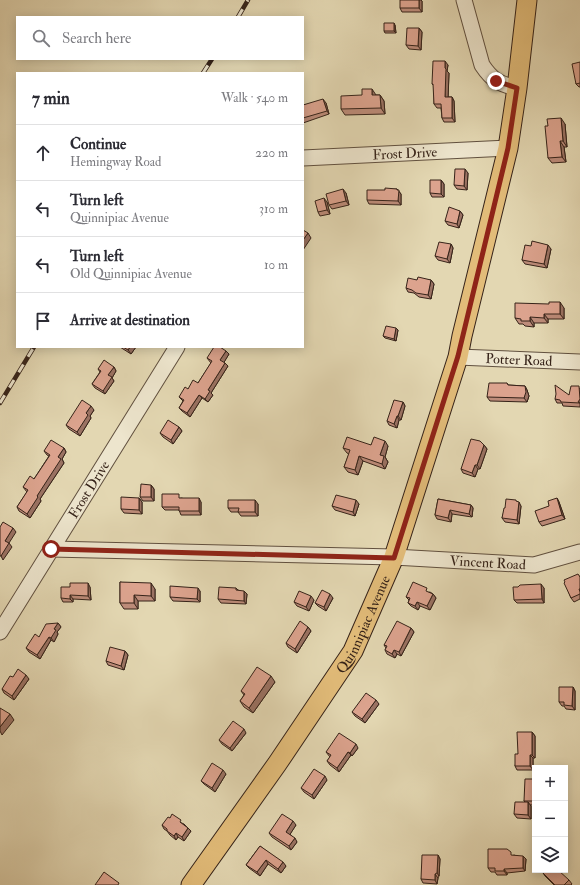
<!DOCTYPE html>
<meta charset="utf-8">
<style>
body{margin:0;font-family:"IM FELL Double Pica",serif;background:#f7f7f7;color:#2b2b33}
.controls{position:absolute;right:12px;bottom:12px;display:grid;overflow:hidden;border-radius:0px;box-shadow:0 2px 10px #0003}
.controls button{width:36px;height:36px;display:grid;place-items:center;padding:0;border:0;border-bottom:1px solid #e1e1e2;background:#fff;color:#2b2b33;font:20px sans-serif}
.stop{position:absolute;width:12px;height:12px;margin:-9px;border:3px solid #8f2418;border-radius:50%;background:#fff}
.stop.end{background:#8f2418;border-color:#fff;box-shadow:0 1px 4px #0008}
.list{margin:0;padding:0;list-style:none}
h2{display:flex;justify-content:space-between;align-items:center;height:52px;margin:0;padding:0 16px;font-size:17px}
h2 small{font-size:13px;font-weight:400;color:#7c7c81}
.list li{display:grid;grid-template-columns:26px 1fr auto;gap:12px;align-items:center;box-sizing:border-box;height:56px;padding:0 16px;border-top:1px solid #e1e1e2}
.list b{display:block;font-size:15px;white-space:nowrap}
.list p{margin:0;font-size:13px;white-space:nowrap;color:#7c7c81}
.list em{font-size:13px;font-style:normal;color:#7c7c81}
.icon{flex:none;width:22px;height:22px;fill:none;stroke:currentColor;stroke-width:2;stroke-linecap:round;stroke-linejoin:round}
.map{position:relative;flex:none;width:580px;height:885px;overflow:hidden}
.search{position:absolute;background:#fff;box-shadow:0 2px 10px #0003;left:16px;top:16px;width:288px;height:44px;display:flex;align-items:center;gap:10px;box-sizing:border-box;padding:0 14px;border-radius:0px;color:#7c7c81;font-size:15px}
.panel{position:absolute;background:#fff;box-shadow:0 2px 10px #0003;left:16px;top:72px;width:288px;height:276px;border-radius:0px}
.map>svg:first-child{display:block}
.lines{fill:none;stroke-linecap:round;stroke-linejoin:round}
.minor-casing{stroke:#61503f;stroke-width:17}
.major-casing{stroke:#362319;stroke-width:21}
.minor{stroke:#ede5cd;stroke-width:15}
.major{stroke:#e2bc79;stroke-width:19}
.rail-casing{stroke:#362319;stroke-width:4.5}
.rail{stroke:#ede5cd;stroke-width:3;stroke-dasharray:9;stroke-linecap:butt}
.wall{fill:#bd8c7a;stroke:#362319}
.shaded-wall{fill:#9a7263;stroke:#362319}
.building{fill:#dca38e;stroke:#362319}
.route{stroke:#8f2418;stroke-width:5}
.labels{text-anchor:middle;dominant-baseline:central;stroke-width:3.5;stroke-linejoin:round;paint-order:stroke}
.street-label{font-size:14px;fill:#362319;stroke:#ede5cd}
</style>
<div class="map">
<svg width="580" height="885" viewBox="0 0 580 885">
<rect width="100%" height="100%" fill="#e3d7b2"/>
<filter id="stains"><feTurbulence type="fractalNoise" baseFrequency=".005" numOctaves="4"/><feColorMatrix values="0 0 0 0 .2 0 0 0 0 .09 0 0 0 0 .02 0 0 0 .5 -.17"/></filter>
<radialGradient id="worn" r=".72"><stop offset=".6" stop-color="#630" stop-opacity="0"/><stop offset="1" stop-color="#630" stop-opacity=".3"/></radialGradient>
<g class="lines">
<g class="minor-casing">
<g id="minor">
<path d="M464 0 482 65C492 80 499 84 517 88"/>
<path id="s1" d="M303 158 508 148"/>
<path id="s2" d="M458 357 580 362"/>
<path id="s3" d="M51 549 394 557 534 565 580 552"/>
<path id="s4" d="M0 632 177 347"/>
</g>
</g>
<g class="major-casing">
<g id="major">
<path id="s5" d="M191 885 277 764 353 651 394 557 458 357 462 336 508 148 517 88 527 0"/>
</g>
</g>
<use href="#minor" class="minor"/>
<use href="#major" class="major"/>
<g class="rail-casing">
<path id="rail" d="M238 17 248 0
M203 73 212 59
M0 403 34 347"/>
</g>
<use href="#rail" class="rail"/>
</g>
<path class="wall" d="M422 1V12H402L400 8Z
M395 25 396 33H385L384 31Z
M419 28 422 32 421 50 409 49 406 45Z
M580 62V87H579L576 84Z
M448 65 447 71 449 73 448 97H452L454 101 455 122H444L442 118 441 108H437L434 104V86L432 84Z
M376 95H380L384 101 385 114 345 115 341 109Z
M326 103 329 114 303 123V105Z
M565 124 567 147H564L566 162 552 163 548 158Z
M468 173 467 190 457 189 454 185Z
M441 180 444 184V197H432L430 193Z
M397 189 401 194V205L369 204 367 200 385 190Z
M346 193 349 205 332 209 329 205Z
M327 202 330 214 320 216 318 212Z
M460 211 463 215 459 228 448 225 445 221Z
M451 244 453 248 450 263 438 260 435 256Z
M531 246 551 249 547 268 525 264 522 260Z
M417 280H431L434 284 431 299 419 297 414 293 408 292 406 288Z
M564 308V319H548V323H534V327L525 326 523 324H519L515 318Z
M396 328 398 330 396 341 385 338 383 336Z
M120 347H136L131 354Z
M226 351 229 354 224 362 228 366 211 393 213 395 208 402 202 398 190 417 182 411 179 408 183 401 179 397 188 389 198 383 211 363 207 358Z
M114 367 116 371 112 378 114 381 105 394 95 388 92 384 100 372 98 369Z
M507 383 508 385 525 386 527 390 529 396 527 402 490 401 487 397Z
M580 388V407L563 406 562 403H557L555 399 569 395Z
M403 402 405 406 401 420H399L397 428 389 425 387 421Z
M94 410 90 416 91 418 80 436 69 429 66 425Z
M179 427 182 431 173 444 163 437 160 433Z
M371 445 388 446 385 457 388 462 385 469 363 461 358 475 348 472 344 467 349 454 347 453 343 448Z
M484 445 487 449 480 469H478L475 477 463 473 461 469Z
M64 448 66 452 62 459 64 463 40 499 41 501 30 518 19 511 17 507 27 492 23 487 34 479 49 456 47 455 44 451Z
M151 485 154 489V501H143L140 497Z
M139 498 142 502V514L124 513 121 509Z
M181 498 201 502V515H181L179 510H165L162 507Z
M557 498 559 502 565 519 542 526 539 522 549 506Z
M438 499 471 505 473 508 472 517 452 514 451 522 437 519 435 515Z
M517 502 521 506 519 524 505 522 502 518 505 508Z
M258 504V516H241L238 512H231L228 508Z
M359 504 355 516 335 510 332 506Z
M580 576V599L574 602 571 598 565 582Z
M120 582 155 589V601H138V609H124L120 603Z
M70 587H90L91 600 73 599V602H63L61 598Z
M236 588 238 590 247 594 246 604 221 603 218 599Z
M544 588V603H517L514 600Z
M200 591V602L173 601 170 597Z
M430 592 433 594 436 598 430 610 420 606 418 610 411 606 408 603 409 600 406 597Z
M333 598 326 611 318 606 315 603Z
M314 600 309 611 297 606 294 602Z
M58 623 61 627 57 632 58 634 54 642 51 640 40 659 29 652 26 648 39 637Z
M308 627 311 631 297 653 288 647 286 643Z
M411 628 414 632 401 656 397 654 395 658 387 654 385 650 386 648 384 645Z
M125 651 128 655 124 670 108 665 106 661Z
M29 679 14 700 4 693 2 689Z
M275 682 253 713 244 707 240 701 244 695 241 691Z
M573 687 575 691V710L566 709 564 706H562L559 702Z
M379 704 365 723 355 716 352 712Z
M532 732 535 736V758H533V770H517L515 766 518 754Z
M246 733 232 751 222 744 219 740Z
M358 748 352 756 351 755 339 772 330 765 327 761 330 757 326 752Z
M226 774 215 792 204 784 201 781Z
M535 779V805H530L531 806V819L517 818 514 814 525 802 524 801Z
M327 780 314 799 304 792 301 788Z
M170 818 184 824 191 831 184 841 178 837 176 840 170 835 167 831 164 829 162 825Z
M296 825 290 834 297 842 291 850 272 837 269 833Z
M260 846 286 866 281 873 268 864 260 876 249 868 246 865Z
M438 855 440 859 439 876 438 878 437 884 423 883 421 879Z
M514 855 526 859 525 871 507 873V875H497L495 872H491L488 868Z
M543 873 569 880 572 884 571 885H554L545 876Z"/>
<path class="shaded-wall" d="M419 0H421L422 1V12L419 8Z
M394 23 395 25 396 33 394 31Z
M419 28 422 32 421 50 418 46Z
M445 61 448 65 447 71 449 73 448 101 445 97Z
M372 89 376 95V101L372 95Z
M380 95 384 101 385 114 381 108Z
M452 97 454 101 455 122 452 118Z
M323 99 326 103 329 114 327 111Z
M561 118 565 124 567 147 563 141Z
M560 141 564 147 566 162 562 157Z
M465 169 468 173 467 190 464 186Z
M441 180 444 184V197L441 194Z
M343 189 346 193 349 205 346 201Z
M397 189 401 194V205L398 201Z
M324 198 327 202 330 214 327 210Z
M460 211 463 215 459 228 457 224Z
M308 233 311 238 303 250V240Z
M451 244 453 248 450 263 447 259Z
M548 245 551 249 547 268 544 264Z
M431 280 434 284 431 299 428 295Z
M560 302 564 308V319L560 314Z
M544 314 548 319V323L544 318Z
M530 317 534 323V327L530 321Z
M396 328 398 330 396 341 394 339Z
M130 347H136L131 354 128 350Z
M226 351 229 354 223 364 220 360Z
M225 363 228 366 211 393 213 395 208 402 205 399 208 390Z
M114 367 116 371 112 378 114 381 105 394 103 391 108 375Z
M525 386 527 390 529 396 527 402 524 398Z
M199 395 202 398 190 417 187 413Z
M403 402 405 406 401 420 398 416Z
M91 406 94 410 90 416 91 418 80 436 77 432 86 413Z
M397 416 399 420 397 428 394 424Z
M179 427 182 431 173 444 171 440Z
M385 441 388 446 385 457 388 462 385 469 382 464 380 455Z
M484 445 487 449 480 469 477 465Z
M64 448 66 452 62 459 64 463 40 499 41 501 30 518 27 514 58 457Z
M359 456 363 461 358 475 355 470Z
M475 465 478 469 475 477 472 473Z
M151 485 154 489V501L151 497Z
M139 498 142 502V514L139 510Z
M199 498 201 502V515L199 511Z
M557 498 559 502 565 519 562 515Z
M255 500 258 504V516L255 512Z
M356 500 359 504 355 516 353 512Z
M519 502 521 506 519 524 517 520Z
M471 505 473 508 472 517 469 514Z
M450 510 452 514 451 522 448 518Z
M13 528 16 532 9 543 12 547 3 560 1 556 5 541Z
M88 583 90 587 91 600 88 596Z
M151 583 155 589V601L151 596Z
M541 584 544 588V603L542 599Z
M198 588 200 591V602L197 599Z
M244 591 247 594 246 604 244 601Z
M330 594 333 598 326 611 324 607Z
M433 594 436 598 430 610 427 606Z
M70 595 73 599V602L70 599Z
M134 595 138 601V609L134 603Z
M311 596 314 600 309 611 306 607Z
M417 602 420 606 418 610 415 606Z
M58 623 61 627 57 632 58 634 54 642 51 638 54 629Z
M308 627 311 631 297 653 295 649Z
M411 628 414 632 401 656 399 652Z
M49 637 51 640 40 659 37 655Z
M394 650 397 654 395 658 392 654Z
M125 651 128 655 124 670 121 666Z
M26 675 29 679 14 700 12 696Z
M271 676 275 682 253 713 249 708Z
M573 687 575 691V710L572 706Z
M376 700 379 704 365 723 362 719Z
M10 714 14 720 2 735 0 731V727Z
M244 729 246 733 232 751 230 748Z
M532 732 535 736V758L532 755Z
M356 744 358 748 352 756 350 753Z
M348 752 351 755 339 772 337 768Z
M530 755 533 758V770L530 766Z
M223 770 226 774 215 792 212 788Z
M325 776 327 780 314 799 312 795Z
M528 802 531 806V819L528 815Z
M293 821 296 825 289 836 286 832Z
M188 828 191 831 184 841 182 837Z
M176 833 178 837 176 840 174 836Z
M295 838 297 842 291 850 289 846Z
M438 855 440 859 439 876 437 873Z
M523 856 526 859 525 871 523 868Z
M266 860 268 864 260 876 257 872Z
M283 862 286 866 281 873 278 869Z
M504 869 507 873V875L504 871Z
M435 874 438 878 437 884 435 880Z"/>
<path class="building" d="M400 0H419V8H400Z
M384 23H394V31H384Z
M407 28H419L418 46 406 45Z
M433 61H445V68L446 69 445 97H452V118H442L441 104H434L433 84H432Z
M580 62V83L576 84 572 64Z
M362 89H372V95H380L381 108 341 109V96L362 95Z
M323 99 327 111 303 118V105Z
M561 118 563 141H560L562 157 548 158 545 126H548L547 119Z
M455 169H465L464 186 454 185Z
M430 180H441V194L430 193Z
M385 188 397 189V190H399L398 201 367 200V190H385Z
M343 189 346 201 329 205 326 194Z
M324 198 327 210 318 212 315 201Z
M449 207 460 211 457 224 445 221Z
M303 230 308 233 303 240Z
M532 241 548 245 544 264 522 260 525 245 531 246Z
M439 242 451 244 447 259 435 256Z
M418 277 431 280 428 295 416 293 412 290 406 288 408 278 417 280Z
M549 302H560V314H544V318L530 317V321H521V319L515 318V303L549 304Z
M386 326 396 328 394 339 383 336Z
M123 347H130L128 350Z
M214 347H220L226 351 220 360 225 363 208 390 210 391 205 399 199 395 187 413 179 408 184 400 179 397 185 387 188 389 193 380 198 383 212 361 207 358Z
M104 360 114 367 108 375 112 377 103 391 92 384 101 371 98 369Z
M489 383H507L508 385 525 386 526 392 524 398 487 397Z
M555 385 569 395 571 386H579L580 399 578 402 580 403 561 402 560 400 555 399 556 394Z
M82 400 91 406 86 413 88 415 77 432 66 425Z
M394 400 403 402 398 416H397L394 424 387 421Z
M168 420 179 427 171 440 160 433Z
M347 437 371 445 374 437 385 441 380 455 384 456 382 464 359 456 355 470 344 467 350 450 343 448Z
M471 439 480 441 484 445 477 465H475L472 473 461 469Z
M51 440 64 448 58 457 61 459 37 496 38 497 27 514 17 507 28 490 23 487 30 476 34 479 50 455 44 451Z
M141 484 151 485V497H140Z
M162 494H179V498H199V511H179V507H162Z
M336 495 356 500 353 512 332 506Z
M121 497 139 498V510L121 509Z
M557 498 562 515 539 522 535 511 549 506 548 501Z
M438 499 471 505 469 514 450 510 448 518 435 515Z
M506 499 516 500V501L519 502 517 520 502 518 504 508H505Z
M228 500H255V512H238L239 508H228Z
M3 522 13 528 5 541 9 543 1 556H0V527Z
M578 574 580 577V589H579L580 592V594L571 598 564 583 565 582 564 580Z
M120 582 151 583V596L134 595V603H120Z
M413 582 427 588 426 591 433 594 427 606 417 602 415 606 408 603 410 598 406 597Z
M70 583H88V596L70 595V599L61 598V587H70Z
M541 584 542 599 514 600 513 587H518L520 585Z
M170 586 198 588 197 599 170 597Z
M219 587 236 588V590L244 591V601L218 599Z
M322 590 330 594 324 607 315 603Z
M299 591 311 596 306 607 294 602Z
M300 621 308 627 295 649 286 643Z
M397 621 411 628 399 652 394 650 392 654 385 650 387 646 384 645Z
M58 623 54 629 56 630 51 638 49 637 37 655 26 648 35 634 39 637 46 624Z
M110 647 125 651 121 666 106 661Z
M257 667 271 676 249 708 240 701 245 694 241 691Z
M18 669 26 675 12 696 2 689 10 676 13 677Z
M559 687H573L572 706 564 705V702H559Z
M366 693 376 700 362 719 352 712Z
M0 708 10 714 0 727Z
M233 721 244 729 230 748 219 740Z
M517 732H532V755H530V766H515V754H518Z
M339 733 356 744 350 753 348 752 337 768 327 761 331 755 326 752Z
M212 763 223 770 212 788 201 781Z
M314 769 325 776 312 795 301 788Z
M525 779H535V801H524Z
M515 802H528V815L514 814Z
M172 814 181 820 180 822 188 828 182 837 176 833 174 836 167 831V829L162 825 168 817 170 818Z
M282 814 293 821 286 832 295 838 289 846 269 833Z
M260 846 283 862 278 869 266 860 257 872 246 865Z
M488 849H507L511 852V855L523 856V868L504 869V871H495V868H488Z
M422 855H438L437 873 435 874V880L421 879Z
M545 870H558L569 880 564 885H555L543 873Z
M104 872 119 883 118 885H95Z"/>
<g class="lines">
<path class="route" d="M51 549 394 558 458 356 508 148 517 88 496 81"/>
</g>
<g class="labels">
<g class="street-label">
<text stroke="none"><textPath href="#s1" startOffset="102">Frost Drive</textPath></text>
<text stroke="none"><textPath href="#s2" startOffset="61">Potter Road</textPath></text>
<text stroke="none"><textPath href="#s4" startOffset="168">Frost Drive</textPath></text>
<text stroke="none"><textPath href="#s3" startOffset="437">Vincent Road</textPath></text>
<text stroke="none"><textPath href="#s5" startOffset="313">Quinnipiac Avenue</textPath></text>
</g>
</g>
<rect width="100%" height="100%" filter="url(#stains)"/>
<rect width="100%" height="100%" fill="url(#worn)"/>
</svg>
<div class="controls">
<button>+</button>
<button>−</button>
<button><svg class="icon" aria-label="layers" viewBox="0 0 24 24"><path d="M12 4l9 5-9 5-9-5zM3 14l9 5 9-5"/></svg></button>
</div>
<div class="stop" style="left:51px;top:549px"></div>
<div class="stop end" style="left:496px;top:81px"></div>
<div class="search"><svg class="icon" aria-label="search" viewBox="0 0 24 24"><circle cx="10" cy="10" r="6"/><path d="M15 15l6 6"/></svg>Search here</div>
<section class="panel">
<h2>7 min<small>Walk · 540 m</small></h2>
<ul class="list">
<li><svg class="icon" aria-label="ahead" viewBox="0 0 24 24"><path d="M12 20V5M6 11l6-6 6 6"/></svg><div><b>Continue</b><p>Hemingway Road</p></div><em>220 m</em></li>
<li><svg class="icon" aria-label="left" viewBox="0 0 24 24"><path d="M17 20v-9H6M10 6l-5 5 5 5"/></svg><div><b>Turn left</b><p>Quinnipiac Avenue</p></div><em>310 m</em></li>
<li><svg class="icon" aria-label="left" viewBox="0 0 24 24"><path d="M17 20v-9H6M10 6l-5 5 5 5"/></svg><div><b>Turn left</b><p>Old Quinnipiac Avenue</p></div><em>10 m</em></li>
<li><svg class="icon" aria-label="arrive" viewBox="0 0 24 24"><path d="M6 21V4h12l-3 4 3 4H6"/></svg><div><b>Arrive at destination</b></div></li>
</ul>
</section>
</div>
